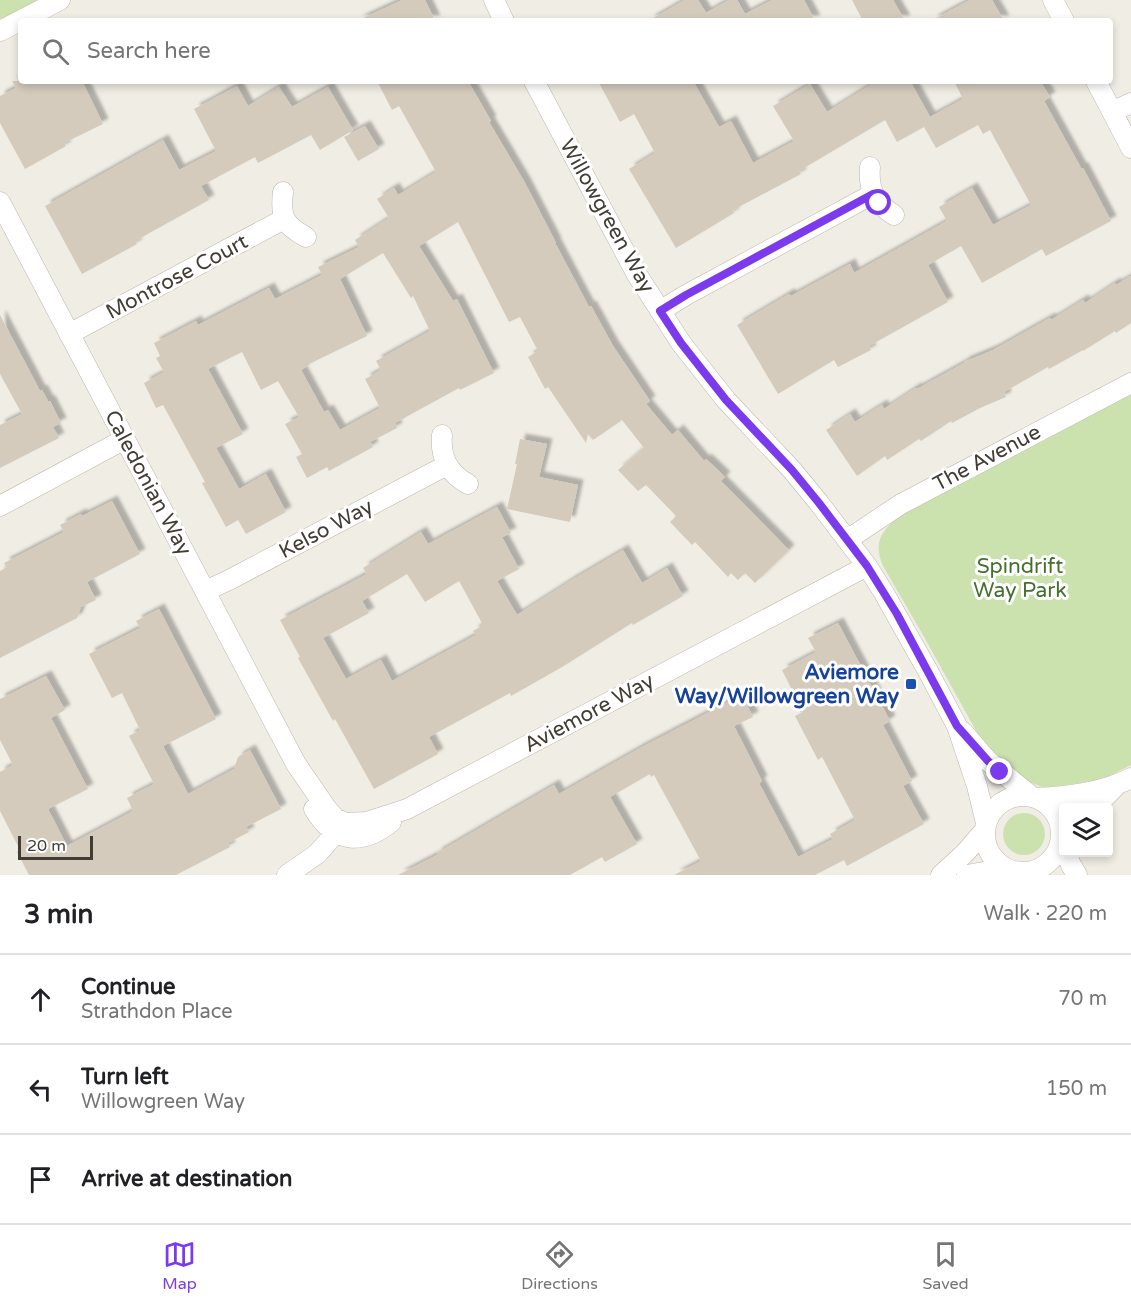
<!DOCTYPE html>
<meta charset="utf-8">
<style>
body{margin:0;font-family:"Varela Round",sans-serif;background:#f2f2f2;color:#202124}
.controls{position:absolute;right:18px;bottom:18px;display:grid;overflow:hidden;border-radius:6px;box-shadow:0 3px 9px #0003}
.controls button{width:54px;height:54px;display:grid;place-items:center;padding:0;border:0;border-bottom:2px solid #e0e0e0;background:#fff;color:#202124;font:30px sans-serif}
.scale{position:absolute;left:18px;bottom:15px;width:75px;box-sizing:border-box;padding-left:6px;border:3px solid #423d34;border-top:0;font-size:16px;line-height:21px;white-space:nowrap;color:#423d34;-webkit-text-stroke:4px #fff;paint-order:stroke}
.stop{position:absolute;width:18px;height:18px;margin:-14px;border:4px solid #7c3aed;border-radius:50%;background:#fff}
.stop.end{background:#7c3aed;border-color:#fff;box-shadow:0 2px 6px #0008}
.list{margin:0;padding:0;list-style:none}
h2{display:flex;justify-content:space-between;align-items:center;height:78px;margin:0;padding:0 24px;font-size:26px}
h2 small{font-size:20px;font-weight:400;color:#757577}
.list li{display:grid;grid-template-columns:39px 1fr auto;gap:18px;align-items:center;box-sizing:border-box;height:90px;padding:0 24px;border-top:2px solid #e0e0e0}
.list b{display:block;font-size:22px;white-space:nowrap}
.list p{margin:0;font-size:20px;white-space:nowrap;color:#757577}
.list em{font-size:20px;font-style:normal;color:#757577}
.icon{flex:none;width:33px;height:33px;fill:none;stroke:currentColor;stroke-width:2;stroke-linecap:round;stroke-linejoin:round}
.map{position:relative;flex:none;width:1131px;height:875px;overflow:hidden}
.search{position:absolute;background:#fff;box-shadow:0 3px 9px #0003;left:18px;right:18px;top:18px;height:66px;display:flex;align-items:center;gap:15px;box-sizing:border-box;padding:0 21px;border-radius:6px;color:#757577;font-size:22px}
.sheet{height:348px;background:#fff}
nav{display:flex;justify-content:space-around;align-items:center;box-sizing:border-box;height:84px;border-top:2px solid #e0e0e0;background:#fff;font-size:16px;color:#757577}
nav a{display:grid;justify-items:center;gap:3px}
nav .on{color:#7c3aed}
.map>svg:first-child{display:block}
.green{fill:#cbe2af}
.building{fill:#d4cbbd;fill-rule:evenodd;filter:url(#shadow)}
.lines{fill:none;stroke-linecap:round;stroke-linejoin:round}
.minor-casing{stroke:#beb7ab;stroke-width:21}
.minor{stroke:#fff;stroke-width:20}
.route{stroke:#7c3aed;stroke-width:8}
.transit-dot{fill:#1a4fb4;stroke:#fff;stroke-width:2}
.labels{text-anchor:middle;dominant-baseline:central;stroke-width:6;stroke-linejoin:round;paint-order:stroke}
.street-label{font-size:21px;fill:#423d34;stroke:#fff}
.park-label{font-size:21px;fill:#456f2d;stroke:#fff}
.transit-label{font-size:21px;font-weight:bold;fill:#164399;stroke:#fff;text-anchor:end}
</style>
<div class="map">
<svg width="1131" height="875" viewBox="0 0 1131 875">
<defs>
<filter id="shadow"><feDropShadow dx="5.5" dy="-5.5" stdDeviation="1.5" flood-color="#0004"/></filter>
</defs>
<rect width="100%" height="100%" fill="#f0ede4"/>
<path class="green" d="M0 0H38L0 20Z
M1131 394V765L1100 781 1054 789 1042 787 1022 779 1002 762 980 738 923 635 883 566C873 543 881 530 900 516Z
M1003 834a21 21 0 1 1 42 0a21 21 0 1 1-42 0Z"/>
<path class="building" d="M402 0H425L435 21H357Z
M685 0H698L706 13 729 0H737L745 14 772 0H804L815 21H648Z
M852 0H893L905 21H863Z
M970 0H992L1004 21H931Z
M12 81H82L103 124 64 143 66 146 25 169 0 123V96L16 88Z
M377 81H468L491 121 489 122 525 183 556 243H555L589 307 591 306 613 346 650 401 646 404 672 435 678 430 704 461 706 459 725 477 721 481 789 550 755 583 745 573 738 580 731 573 728 577 695 542 692 545 670 522 676 516 646 485 638 491 618 470 644 448 622 420 593 440 588 434 586 443 548 387 545 389 528 357 538 351 520 317 509 322 458 222 419 246 453 301 457 299 494 373 460 390 459 388 395 423 397 428 370 442 373 447 329 471 327 467 307 478 296 457 302 454 285 424 299 417 278 381 261 390 242 352 208 369 243 434 216 448 239 489 266 474 286 512 246 534 238 520 226 527 202 483 205 482 163 405 156 408 144 383 164 372 156 358 160 356 154 343 196 321 198 325 269 288 275 299 322 275 318 267 359 247 355 240 389 218 377 199 394 188 398 195 436 172 399 106 392 110ZM383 253 411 298 413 296 430 331 376 361 381 370 365 379 380 408 340 430 328 410 324 412 301 370 309 365V364L367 336 340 279Z
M598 81H693L719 127 731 121 753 163 794 141 773 106 810 84 827 112 877 81H910L930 117 963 99 954 81H1040L1050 97 1044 101 1081 168H1083L1111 221 1046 256 1042 249 982 283 961 246 928 265 948 302 869 346 871 350 838 367 834 360 778 394 737 325 789 294 791 296 850 264 854 273 947 221 939 207 972 188 993 225 1031 205 990 130 983 134 978 125 936 148 924 127 897 142 885 120 799 171 801 174 733 210 734 213 676 248 629 169 655 153 634 114 620 122Z
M237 86 248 106 279 87 292 107 328 87 353 130 320 150 311 135 258 163 255 157 201 186 209 200 135 241 137 244 82 274 45 206 163 140 179 170 216 151 194 109Z
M365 126 379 149 358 161 344 137Z
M1131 276V323L1116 333 1115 331 1083 351V350L1049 369 1048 367 1004 392 1006 397 980 408 952 423 951 421 921 441 919 439 887 460 885 456 857 476 826 430 850 414 855 422 882 405 884 409 916 388 917 389 964 363V362L993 350 1050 318 1051 320 1083 300 1085 303 1115 283 1116 285Z
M0 315 40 391 42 390 48 401H50L61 423 53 427 59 438 0 468V425L22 414 0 374Z
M520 439 547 444 539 477 578 485 570 522 507 509 517 464H515Z
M112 501 140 554 87 582 96 600 81 607 77 618 0 658V571L7 567 4 563 64 532 60 525 81 514 82 516Z
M497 507 511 533 502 537 519 569 497 581 517 615 572 580 623 550 642 583 667 568 683 596 633 625 632 623 562 667 511 696 510 693 429 737 438 754 374 789 335 719 333 721 298 658 300 657 280 620 367 574 363 568 421 532 428 544ZM407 574 425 602 459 581 483 625 473 631 476 635 392 681 381 660 346 679 323 638 369 613 362 601Z
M159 609 216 719 163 746 188 794 234 769 238 757 250 750 281 809 246 827 249 832 228 843 230 847 176 875H29L17 852 20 850 0 811V772L13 765 0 740V699L46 676 65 710 51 718 88 789 48 809 67 846 133 811 127 798 154 784 129 736 140 730 122 693 112 698 89 654 140 628 136 621Z
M838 623 890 721 883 725 912 781 903 786 924 824 847 866 844 860 815 875H674L701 861 654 775 651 777 650 774 610 797 637 844 605 862 602 857 570 875H398L437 855V853L554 785 559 794 642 747 742 695 753 717 734 726 762 781 759 783 798 857 833 839 830 834 855 820 822 757 818 760 795 716 803 712 782 670 816 652 808 638Z"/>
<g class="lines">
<g class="minor-casing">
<path id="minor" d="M494 0 504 21
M1053 0 1064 21
M0 31 60 0
M534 81 636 273 681 343 726 400 792 470 819 503 867 566 884 593 929 673 957 726 977 786 986 823
M1096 81 1131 148
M1112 112 1131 103
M870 167C868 189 875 203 894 215
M283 192C280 217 284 225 306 237
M0 202 296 764 327 809 335 818 346 823 367 822 407 809 867 566
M660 311 686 295 873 194
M69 334 284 219
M442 435C440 457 448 473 468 484
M0 506 125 439
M847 540 901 504 1131 383
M205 591 229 580 447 465
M963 732 988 761 1031 796
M985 834a38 38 0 1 1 76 0a38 38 0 1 1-76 0Z
M1035 798C1068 797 1102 793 1131 778
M1094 808 1116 786
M314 809C334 843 362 846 391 822
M1066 852 1071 865 1077 875
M287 875 317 854 343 825
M941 875 965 853 985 830
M967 875 1005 868"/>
</g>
<use href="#minor" class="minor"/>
</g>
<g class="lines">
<path class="route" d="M879 203 873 194 686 295 660 311 681 343 726 400 792 470 819 503 867 566 897 614 957 726 988 761 1000 772"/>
</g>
<rect class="transit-dot" x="905" y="678" width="12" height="12" rx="3"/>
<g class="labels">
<g class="street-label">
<text transform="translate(607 216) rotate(61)">Willowgreen Way</text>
<text transform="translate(177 277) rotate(-28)">Montrose Court</text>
<text transform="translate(987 458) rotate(-28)">The Avenue</text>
<text transform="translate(148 483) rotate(62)">Caledonian Way</text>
<text transform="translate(326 529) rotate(-28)">Kelso Way</text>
<text transform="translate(589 713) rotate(-28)">Aviemore Way</text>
</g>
<g class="park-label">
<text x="1020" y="566">Spindrift<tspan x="1020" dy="24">Way Park</tspan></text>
</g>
<g class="transit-label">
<text x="899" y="672">Aviemore<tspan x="899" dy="24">Way/Willowgreen Way</tspan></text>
</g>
</g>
</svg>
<div class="controls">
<button><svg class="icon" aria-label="layers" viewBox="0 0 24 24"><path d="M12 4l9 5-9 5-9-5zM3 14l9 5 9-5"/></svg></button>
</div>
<div class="scale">20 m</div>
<div class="stop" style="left:879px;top:203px"></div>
<div class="stop end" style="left:1000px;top:772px"></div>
<div class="search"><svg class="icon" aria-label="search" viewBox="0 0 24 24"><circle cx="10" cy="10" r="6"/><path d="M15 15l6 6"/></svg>Search here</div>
</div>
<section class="sheet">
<h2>3 min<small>Walk · 220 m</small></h2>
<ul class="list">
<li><svg class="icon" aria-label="ahead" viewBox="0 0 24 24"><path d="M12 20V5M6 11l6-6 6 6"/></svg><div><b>Continue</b><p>Strathdon Place</p></div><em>70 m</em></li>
<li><svg class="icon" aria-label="left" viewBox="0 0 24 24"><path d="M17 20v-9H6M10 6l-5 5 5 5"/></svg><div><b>Turn left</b><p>Willowgreen Way</p></div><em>150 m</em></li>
<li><svg class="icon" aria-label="arrive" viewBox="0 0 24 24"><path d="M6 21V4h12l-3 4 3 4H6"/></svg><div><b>Arrive at destination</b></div></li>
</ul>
</section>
<nav>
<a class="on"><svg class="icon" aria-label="map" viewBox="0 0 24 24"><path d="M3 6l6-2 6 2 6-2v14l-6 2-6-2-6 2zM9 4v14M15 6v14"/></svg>Map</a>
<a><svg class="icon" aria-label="directions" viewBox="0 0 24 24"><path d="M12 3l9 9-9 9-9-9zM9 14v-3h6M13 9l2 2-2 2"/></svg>Directions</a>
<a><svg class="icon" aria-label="saved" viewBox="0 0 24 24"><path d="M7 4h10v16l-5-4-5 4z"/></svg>Saved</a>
</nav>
